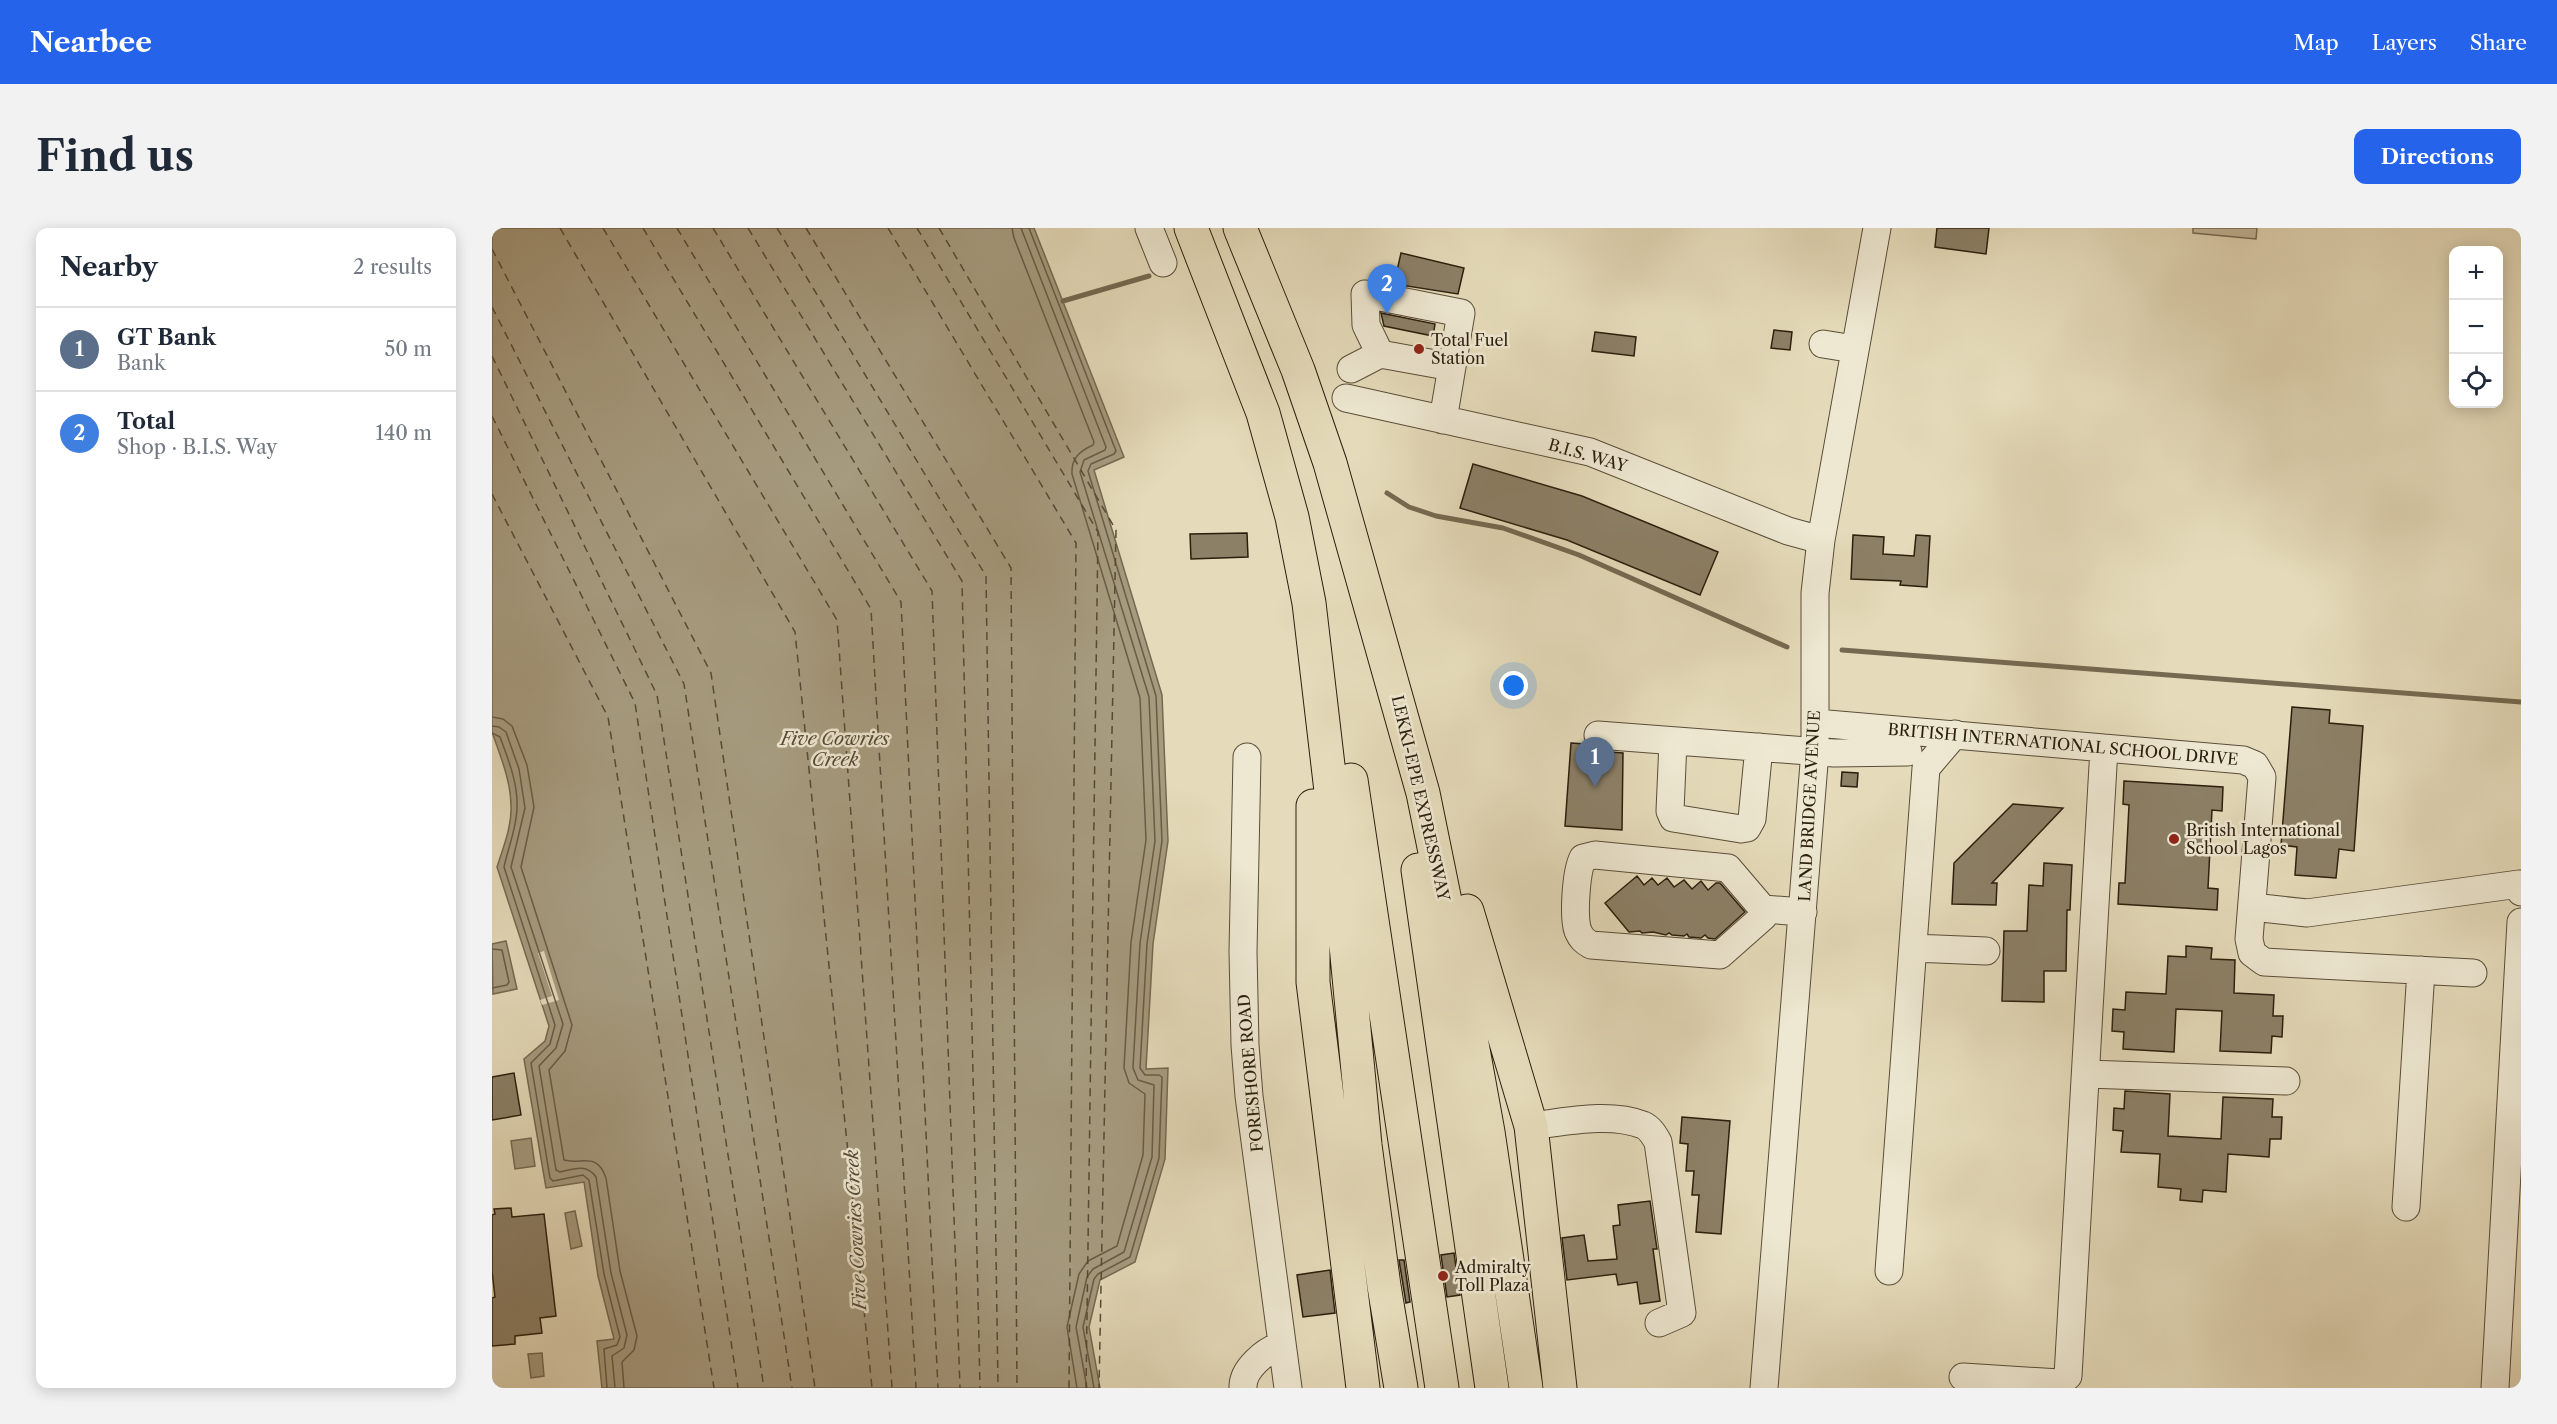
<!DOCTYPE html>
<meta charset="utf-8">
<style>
body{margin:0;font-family:"Libre Caslon Text",serif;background:#f2f2f3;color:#1f2937}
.controls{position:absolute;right:18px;top:18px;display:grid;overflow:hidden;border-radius:12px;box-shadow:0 3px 15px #0003}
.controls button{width:54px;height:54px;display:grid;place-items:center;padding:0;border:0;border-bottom:2px solid #e0e1e3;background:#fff;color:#1f2937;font:30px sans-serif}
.you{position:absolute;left:1022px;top:458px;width:21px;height:21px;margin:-15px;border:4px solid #fff;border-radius:50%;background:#1a73e8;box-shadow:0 0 0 9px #1a73e833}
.badge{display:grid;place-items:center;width:39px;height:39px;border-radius:50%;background:#2563eb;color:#fff;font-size:20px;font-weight:700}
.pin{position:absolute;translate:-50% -50px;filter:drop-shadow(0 2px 3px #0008)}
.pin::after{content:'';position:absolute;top:32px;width:21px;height:18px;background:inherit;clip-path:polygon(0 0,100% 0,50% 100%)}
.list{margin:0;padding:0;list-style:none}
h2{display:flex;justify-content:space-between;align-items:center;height:78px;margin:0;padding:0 24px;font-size:26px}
h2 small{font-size:20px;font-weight:400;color:#747a83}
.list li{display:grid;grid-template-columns:39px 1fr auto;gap:18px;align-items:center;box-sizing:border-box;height:84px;padding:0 24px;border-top:2px solid #e0e1e3}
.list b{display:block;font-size:22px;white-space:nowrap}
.list p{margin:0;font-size:20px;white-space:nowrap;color:#747a83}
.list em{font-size:20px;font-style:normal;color:#747a83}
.icon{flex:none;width:33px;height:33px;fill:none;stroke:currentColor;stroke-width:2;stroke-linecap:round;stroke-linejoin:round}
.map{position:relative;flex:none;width:2029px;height:1160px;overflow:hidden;border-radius:12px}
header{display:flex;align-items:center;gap:36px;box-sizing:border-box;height:84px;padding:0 30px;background:#2563eb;color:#fff}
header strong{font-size:28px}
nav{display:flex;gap:33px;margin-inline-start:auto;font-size:21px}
.intro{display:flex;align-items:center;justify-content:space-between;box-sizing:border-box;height:144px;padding:0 36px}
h1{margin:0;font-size:42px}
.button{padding:15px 27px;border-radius:12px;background:#2563eb;color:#fff;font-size:21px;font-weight:700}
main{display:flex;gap:36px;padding:0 36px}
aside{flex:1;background:#fff;border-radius:12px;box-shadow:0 3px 15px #0003}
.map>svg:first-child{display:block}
.green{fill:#c5bb9d;stroke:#786c55;stroke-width:1.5}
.water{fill:#a69b7f;stroke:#756951;stroke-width:1.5}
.pier{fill:#e5dbba}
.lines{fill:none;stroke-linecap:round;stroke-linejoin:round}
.shore{stroke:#685c46;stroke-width:1.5}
.stream{stroke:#756951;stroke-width:5}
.ferry{stroke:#564a35;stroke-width:1.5;stroke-dasharray:8 6;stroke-linecap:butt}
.building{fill:#8c8067;stroke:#2b1e0d;stroke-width:1.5}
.minor-casing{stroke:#5a4d38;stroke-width:29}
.highway-casing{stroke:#2b1e0d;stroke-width:35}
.minor{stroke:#eee8d2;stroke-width:27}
.highway{stroke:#e5dbba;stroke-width:33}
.poi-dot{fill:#8f2418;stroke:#eee8d2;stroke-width:2}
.labels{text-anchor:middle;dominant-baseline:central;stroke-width:5;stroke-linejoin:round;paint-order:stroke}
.poi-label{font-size:16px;fill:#2b1e0d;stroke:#eee8d2;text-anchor:start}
.street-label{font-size:16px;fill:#2b1e0d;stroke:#eee8d2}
.water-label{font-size:18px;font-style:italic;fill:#564a35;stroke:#eee8d2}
</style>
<header>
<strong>Nearbee</strong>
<nav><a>Map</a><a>Layers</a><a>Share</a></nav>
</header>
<div class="intro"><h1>Find us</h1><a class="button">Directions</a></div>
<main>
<aside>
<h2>Nearby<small>2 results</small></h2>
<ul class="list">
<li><span class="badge" style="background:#5c6f8a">1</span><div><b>GT Bank</b><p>Bank</p></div><em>50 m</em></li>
<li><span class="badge" style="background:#3f7fe0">2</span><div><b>Total</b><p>Shop · B.I.S. Way</p></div><em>140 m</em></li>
</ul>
</aside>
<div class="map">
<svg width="2029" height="1160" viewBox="0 0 2029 1160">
<rect width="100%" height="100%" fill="#e5dbba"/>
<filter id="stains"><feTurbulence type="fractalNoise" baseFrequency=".00333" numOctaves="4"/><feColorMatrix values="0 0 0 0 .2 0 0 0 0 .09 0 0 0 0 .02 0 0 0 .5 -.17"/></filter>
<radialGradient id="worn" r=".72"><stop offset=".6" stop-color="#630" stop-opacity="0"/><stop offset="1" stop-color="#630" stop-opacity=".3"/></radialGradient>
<path class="green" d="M1701 0H1765L1764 11 1701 5Z"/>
<path class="water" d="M0 0H542L632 229 602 242 670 467 676 613 661 716 654 841 676 840 673 931 643 1034 608 1052 597 1099 608 1160H110L105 1113 122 1111 106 1048 92 954 54 960 32 831 53 813 57 798 5 639C11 620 20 598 19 578 19 553 8 527 0 504Z
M14 713 25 761 1 766 0 716Z
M39 910 43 938 23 941 19 913Z
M83 983 90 1018 79 1021 73 985Z
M50 1125 52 1148 39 1150 36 1126Z"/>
<path class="pier" d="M52 723 67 772 50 777 48 772 60 768 46 725Z"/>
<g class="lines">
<path class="shore" d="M520 0 522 10 602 214 601 217C588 223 579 230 580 246L648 470 654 612 639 714 632 840 637 855 653 866 651 927 625 1018 596 1033 587 1046 575 1099 585 1160
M529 0 614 219 613 222 592 232 588 244 657 469 663 613 648 715 641 840 646 852 662 857 660 929 632 1024 601 1041 595 1049 584 1099 595 1160
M537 0 624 223 622 226 599 236 596 243 664 468 670 613 655 716 648 840 653 847H667L670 849 667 930 638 1029 606 1046 602 1051 591 1099 602 1160
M0 489 11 491 20 498 35 537 42 579 29 639 80 797 73 823 57 842 72 932C89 937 105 923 114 950L128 1043 145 1108 142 1122 130 1134 132 1160
M0 498 7 499 14 504 27 541 33 580 19 639 71 796 64 820 47 838 64 942 68 944C81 941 95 935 104 949L119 1045 135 1107 132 1120 120 1128 123 1160
M0 505 8 509C16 531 26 555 25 579 25 599 16 620 12 639L63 797 58 816 39 835 58 950 61 953 91 947 97 952 112 1046 128 1109 125 1117 112 1121 115 1160
M0 721 10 722 17 754 15 757 0 760"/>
<path class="stream" d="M571 73 657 48
M895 265 917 279 944 288 1011 300 1087 327 1295 419
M1350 422 2029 474"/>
<path class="ferry" d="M68 0 303 404 380 1160
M111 0 345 392 400 1160
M151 0 379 381 424 1160
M185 0 409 374 446 1160
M221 0 440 363 468 1160
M256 0 470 353 488 1160
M285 0 494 348 506 1160
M314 0 519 340 525 1160
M396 0 584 315 577 1160
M425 0 606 304 594 1160
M447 0 624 302 607 1160
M0 21 219 445 323 1160
M0 79 192 456 300 1160
M0 128 165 467 272 1160
M0 188 143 475 246 1160
M0 266 116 489 222 1160"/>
</g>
<path class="building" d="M1445 0H1497L1494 26 1443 19Z
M909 25 972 40 966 66 902 56Z
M889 85 943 96 941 108 892 98Z
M1282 102 1300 104 1298 122 1279 120Z
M1103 104 1144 109 1142 128 1100 123Z
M981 236 1090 268 1226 324 1208 367 1075 312 968 280Z
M755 305 756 329 699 331 698 306Z
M1361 307 1392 309 1391 326 1422 328 1424 307 1438 308 1435 359 1408 357 1409 353 1359 351Z
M1800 479 1838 482 1837 495 1871 498 1862 623 1847 621 1844 650 1803 647 1805 619 1789 617Z
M1079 515 1094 516 1105 523 1131 525 1130 602 1073 598Z
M1350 544 1366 545 1365 559 1349 558Z
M1632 553 1731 559 1730 583 1720 582 1716 660 1726 661 1725 682 1626 676 1627 655H1633L1637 577 1631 576Z
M1521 576 1571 580 1500 655H1505L1504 677 1460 676 1462 635Z
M1552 635 1580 637 1578 682H1575L1574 743H1552V774L1510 773 1512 703H1535L1537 657 1551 658Z
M1145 648 1152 657 1160 650 1166 657 1175 650 1182 659 1192 652 1200 661 1209 653 1216 662 1224 655H1228L1253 684 1223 711 1216 710 1213 707 1209 710 1197 709 1195 706 1192 708 1180 707 1177 705 1174 707 1161 704 1150 705 1148 703 1137 704 1113 675Z
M1694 718 1720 720 1719 731 1743 732 1742 765 1782 767 1781 788H1791L1790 809 1780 808 1779 825 1728 823 1730 783 1684 781 1682 824 1631 821 1632 804 1620 803 1621 781 1633 782 1634 764 1674 766 1676 728 1694 729Z
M22 845 29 887 0 892V849Z
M1633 863 1678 866 1676 908 1729 911 1731 869 1781 871 1780 889H1790L1789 911H1778L1777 929 1736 926 1734 964 1711 962 1710 974 1688 972 1689 961 1666 959 1668 926 1629 924 1631 903 1621 902 1622 880 1632 881Z
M1190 889 1238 893 1229 1006 1204 1004 1207 967H1200L1202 943H1194L1196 916 1188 915Z
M1158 973 1165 1021H1161L1168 1073 1148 1076 1145 1054 1126 1057 1124 1046 1075 1052 1070 1010 1092 1007 1096 1033 1125 1031 1121 998 1128 997 1126 977Z
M19 980 20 989 52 986 64 1088 48 1090 50 1105 23 1108V1116L0 1118V1070L3 1069 0 1043V987L3 986 2 981Z
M962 1025 968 1067 955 1069 949 1027Z
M907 1032H912L918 1074 914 1075Z
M838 1042 843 1085 811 1089 805 1047Z"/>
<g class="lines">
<g class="minor-casing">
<path id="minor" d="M657 0 671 35
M1331 116 1362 121
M888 126 960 139
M859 141 888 126 874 97 873 66 969 85 951 192
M854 170 1098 224 1296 303 1329 312
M1324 495 1751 532 1763 537 1770 549 1757 711 1760 725 1772 734 1981 745
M1106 507 1342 525 1416 524
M1181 514 1178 583 1181 590 1249 601 1255 600 1260 591 1267 519
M755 529 751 724 753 817 757 868 796 1160
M1760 679 1815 685 2027 656 2029 664
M1271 681V689L1228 727 1099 717C1092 713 1089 710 1086 703 1081 689 1084 643 1091 630L1103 627 1236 640 1271 681 1311 684
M1421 720 1494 723
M1595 846 1794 853
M1039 898C1073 894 1117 884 1151 897 1158 900 1162 907 1166 914L1190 1085 1167 1095
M1914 979 1929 742
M1397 1043 1434 540 1463 506
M1471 1149 1567 1155 1576 1148 1612 520
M751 1160C750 1141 774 1122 790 1117
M1272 1160 1323 523V365L1329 312 1385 0
M2003 1160 2029 694"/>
</g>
<g class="highway-casing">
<path id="highway" d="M699 0 771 185 800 289 817 375 841 580 873 917 892 1058 909 1160
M748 0 806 142 838 235 931 565 963 722 996 904 1034 1160
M859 552 950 1160
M821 578V754L871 1160
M926 642 1000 1160
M975 683 1039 898 1068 1160"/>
</g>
<use href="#minor" class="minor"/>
<use href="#highway" class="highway"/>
</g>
<g class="poi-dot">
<circle cx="927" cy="121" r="6"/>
<circle cx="1682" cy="611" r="6"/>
<circle cx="951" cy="1048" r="6"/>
</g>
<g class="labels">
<g class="poi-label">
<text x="939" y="112">Total Fuel<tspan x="939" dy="18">Station</tspan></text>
<text x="1694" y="602">British International<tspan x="1694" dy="18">School Lagos</tspan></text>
<text x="963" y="1039">Admiralty<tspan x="963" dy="18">Toll Plaza</tspan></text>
</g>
<g class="street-label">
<text transform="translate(1096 227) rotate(16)">B.I.S. WAY</text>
<text transform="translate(1571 516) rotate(5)">BRITISH INTERNATIONAL SCHOOL DRIVE</text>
<text transform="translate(929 570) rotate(77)">LEKKI-EPE EXPRESSWAY</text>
<text transform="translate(1317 578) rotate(-87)">LAND BRIDGE AVENUE</text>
<text transform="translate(758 845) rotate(-95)">FORESHORE ROAD</text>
</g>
<g class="water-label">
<text x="343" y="511">Five Cowries<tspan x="343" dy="21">Creek</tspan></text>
<text transform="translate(364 1002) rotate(-93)">Five Cowries Creek</text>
</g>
</g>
<rect width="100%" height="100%" filter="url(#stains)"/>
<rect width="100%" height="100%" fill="url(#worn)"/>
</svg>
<div class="controls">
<button>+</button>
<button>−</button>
<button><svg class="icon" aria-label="locate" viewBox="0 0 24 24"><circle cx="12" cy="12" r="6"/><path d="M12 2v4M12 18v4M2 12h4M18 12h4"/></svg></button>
</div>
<div class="you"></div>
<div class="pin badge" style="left:1103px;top:559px;background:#5c6f8a">1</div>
<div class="pin badge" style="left:895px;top:86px;background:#3f7fe0">2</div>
</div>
</main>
